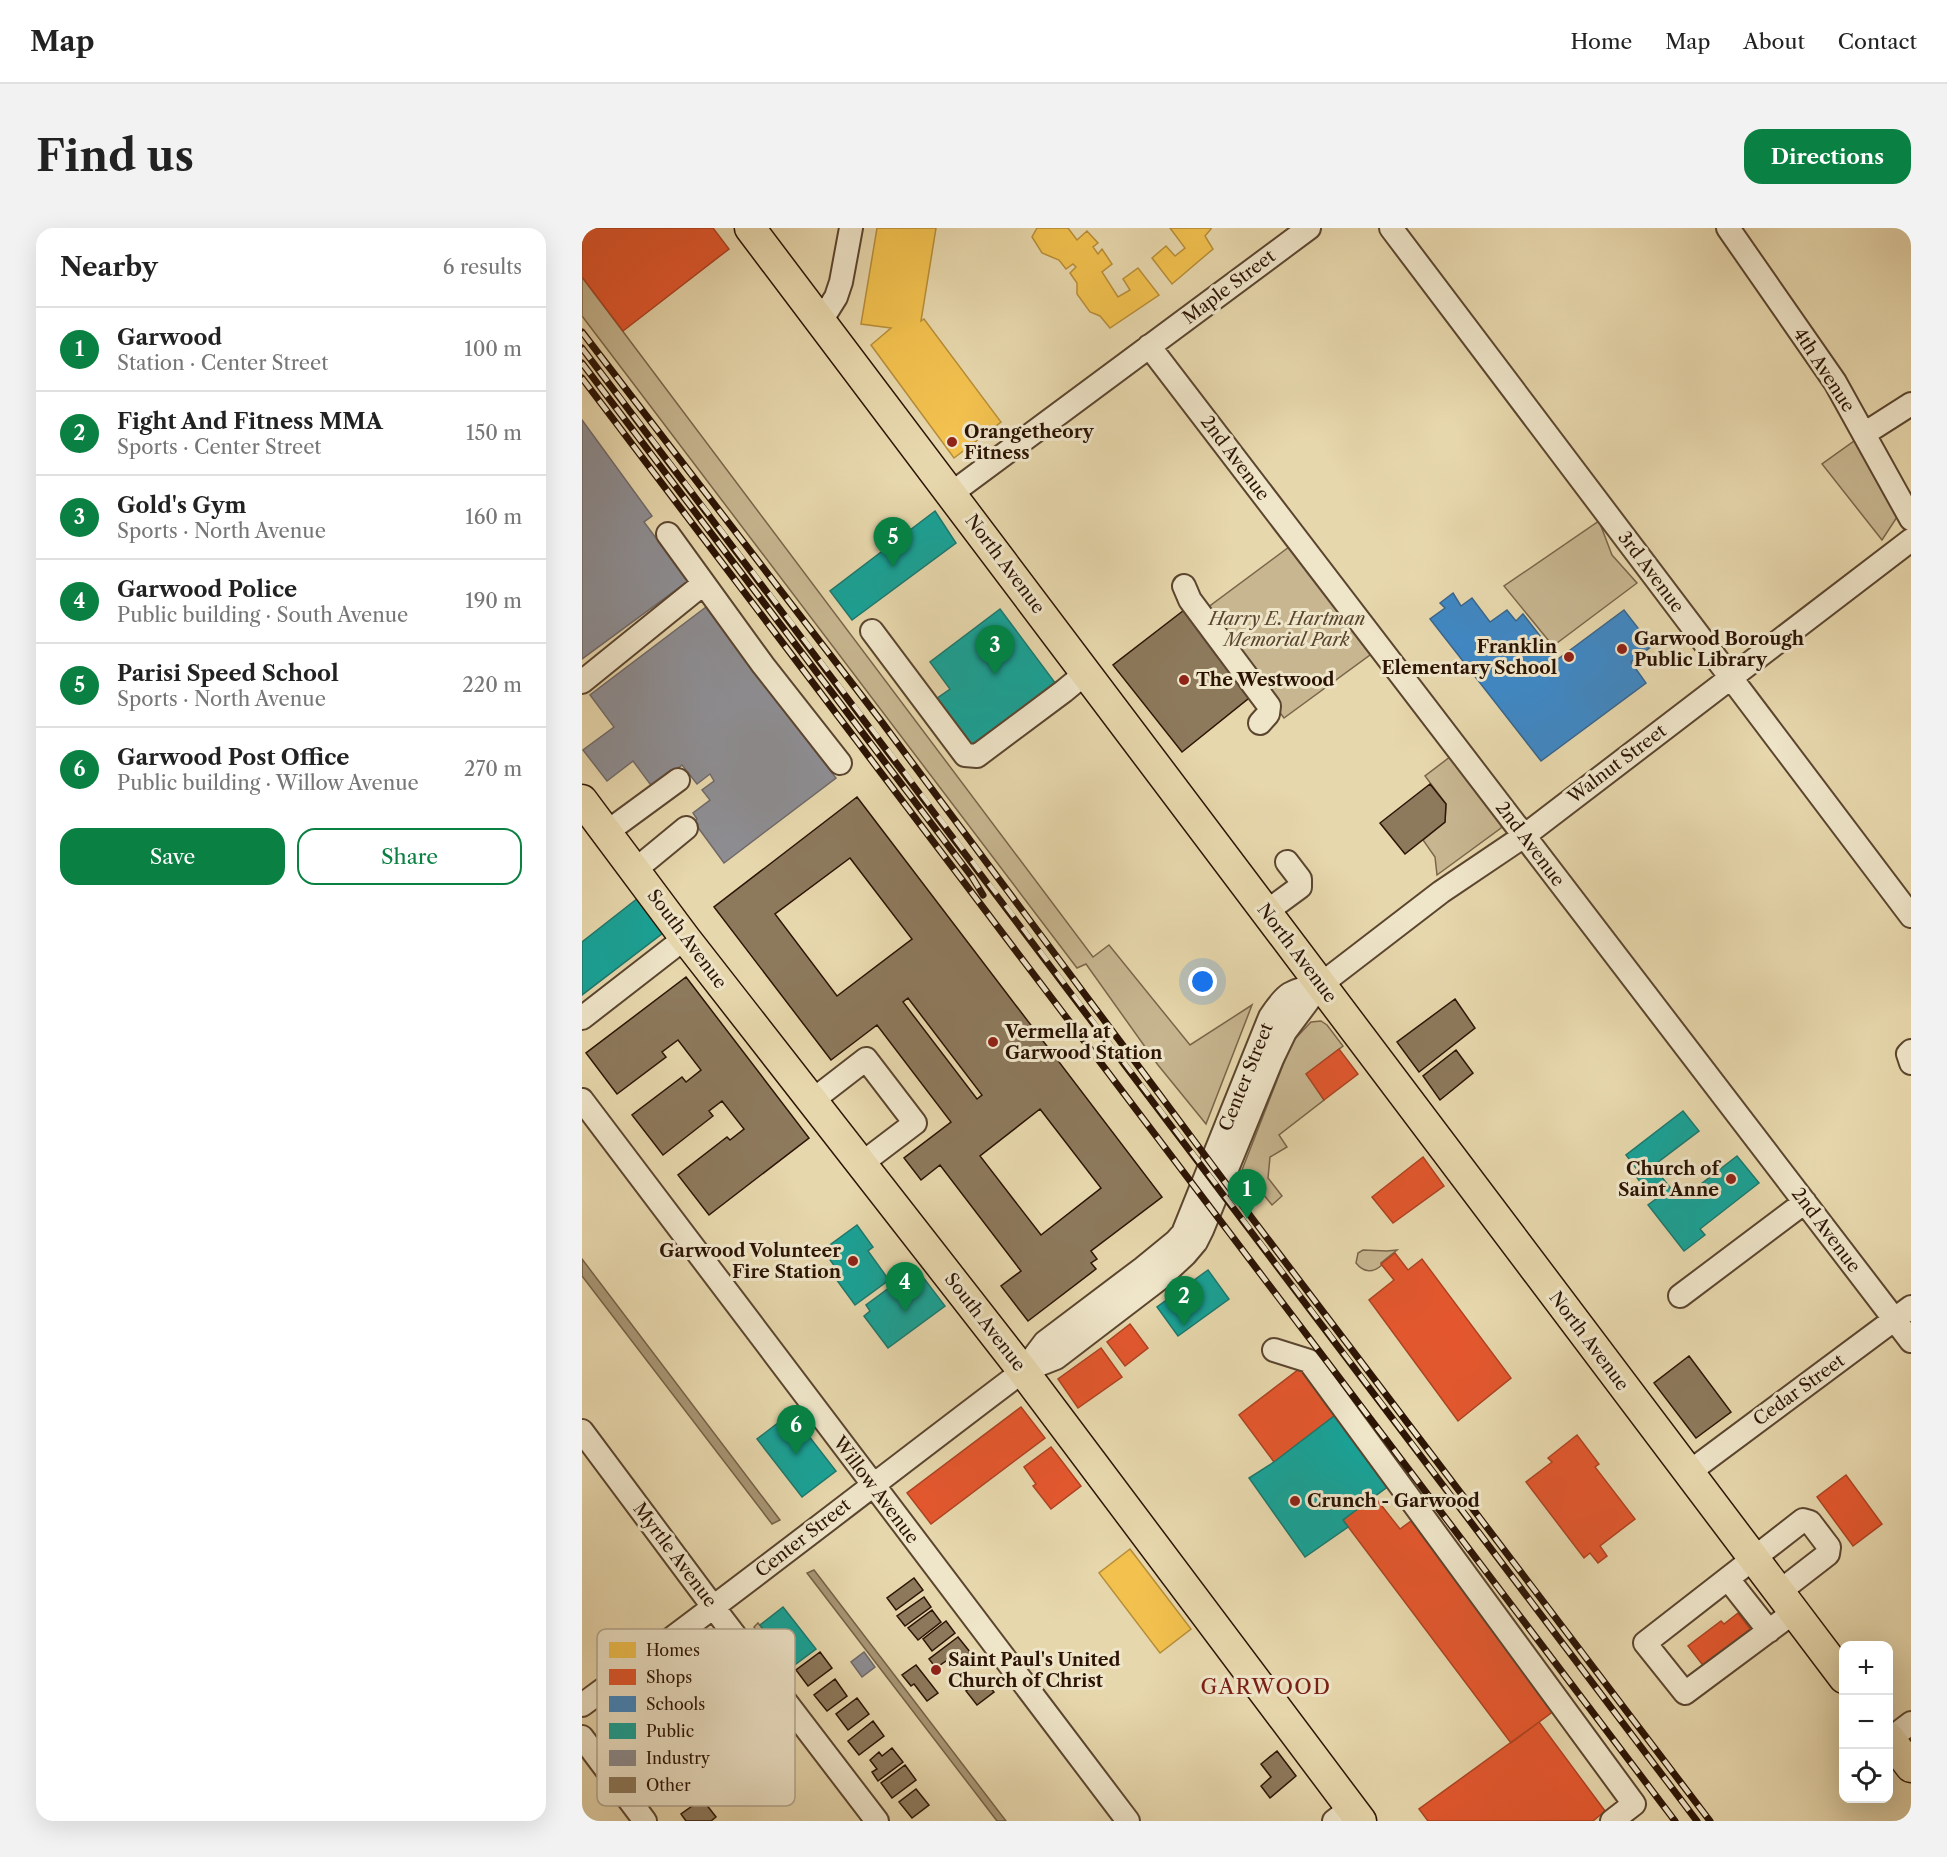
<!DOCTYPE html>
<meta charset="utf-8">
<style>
body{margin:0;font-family:"Libre Caslon Text",serif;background:#f2f2f2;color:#222}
.controls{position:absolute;right:18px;bottom:18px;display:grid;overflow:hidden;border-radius:12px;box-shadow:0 6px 24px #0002}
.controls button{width:54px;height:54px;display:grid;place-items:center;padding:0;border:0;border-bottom:2px solid #e0e0e0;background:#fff;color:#222;font:30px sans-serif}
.you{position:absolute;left:621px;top:754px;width:21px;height:21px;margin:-15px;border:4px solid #fff;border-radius:50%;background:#1a73e8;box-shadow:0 0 0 9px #1a73e833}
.badge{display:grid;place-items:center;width:39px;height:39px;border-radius:50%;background:#0b8043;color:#fff;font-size:20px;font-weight:700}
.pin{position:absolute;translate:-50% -50px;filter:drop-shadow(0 2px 3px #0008)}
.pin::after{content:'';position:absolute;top:32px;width:21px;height:18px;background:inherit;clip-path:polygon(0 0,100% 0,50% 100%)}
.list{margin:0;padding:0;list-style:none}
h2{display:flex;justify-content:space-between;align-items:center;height:78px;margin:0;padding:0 24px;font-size:26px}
h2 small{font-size:20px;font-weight:400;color:#767676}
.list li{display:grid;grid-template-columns:39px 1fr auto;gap:18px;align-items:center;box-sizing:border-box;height:84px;padding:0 24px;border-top:2px solid #e0e0e0}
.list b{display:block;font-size:22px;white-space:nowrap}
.list p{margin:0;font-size:20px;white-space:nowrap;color:#767676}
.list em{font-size:20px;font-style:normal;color:#767676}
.actions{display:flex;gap:12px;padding:18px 24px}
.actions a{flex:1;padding:14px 0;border:2px solid #0b8043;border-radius:18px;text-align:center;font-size:21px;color:#0b8043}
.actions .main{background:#0b8043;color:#fff}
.icon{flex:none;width:33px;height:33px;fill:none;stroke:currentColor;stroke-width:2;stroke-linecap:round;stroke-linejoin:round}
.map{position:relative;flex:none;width:1329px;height:1593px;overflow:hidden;border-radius:18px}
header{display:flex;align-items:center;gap:36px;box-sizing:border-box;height:84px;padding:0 30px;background:#fff;border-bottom:2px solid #e0e0e0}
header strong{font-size:28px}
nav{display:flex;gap:33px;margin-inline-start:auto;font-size:21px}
.intro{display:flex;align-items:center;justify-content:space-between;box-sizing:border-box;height:144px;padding:0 36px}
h1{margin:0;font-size:42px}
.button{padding:15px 27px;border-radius:18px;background:#0b8043;color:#fff;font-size:21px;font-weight:700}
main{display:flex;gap:36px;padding:0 36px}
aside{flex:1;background:#fff;border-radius:18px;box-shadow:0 6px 24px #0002}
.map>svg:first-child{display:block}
.green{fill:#c7b690;stroke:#7a654a;stroke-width:1.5}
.water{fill:#a79573;stroke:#766147;stroke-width:1.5}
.homes{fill:#f2c14e;stroke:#b78d38;stroke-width:1.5}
.shops{fill:#e4572e;stroke:#ad4322;stroke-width:1.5}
.schools{fill:#3f88c5;stroke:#39658b;stroke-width:1.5}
.public{fill:#17a398;stroke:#1d786c;stroke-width:1.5}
.industry{fill:#8d8d92;stroke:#706968;stroke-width:1.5}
.building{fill:#8d795c;stroke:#2c1405;stroke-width:1.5;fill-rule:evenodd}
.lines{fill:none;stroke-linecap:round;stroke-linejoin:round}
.minor-casing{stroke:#5b452f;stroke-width:26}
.major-casing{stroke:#2c1405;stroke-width:33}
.minor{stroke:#efe5c9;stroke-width:22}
.major{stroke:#e7d7ac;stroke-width:30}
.rail-casing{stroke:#2c1405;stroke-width:7}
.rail{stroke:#efe5c9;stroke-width:4.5;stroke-dasharray:14;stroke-linecap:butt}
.poi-dot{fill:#8f2418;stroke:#efe5c9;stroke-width:2}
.labels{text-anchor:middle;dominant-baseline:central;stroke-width:6;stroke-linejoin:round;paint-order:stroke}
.street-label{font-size:18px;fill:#2c1405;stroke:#efe5c9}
.poi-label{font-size:18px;font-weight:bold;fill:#2c1405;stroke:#efe5c9;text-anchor:start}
.park-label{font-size:18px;font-style:italic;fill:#5a452f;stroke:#efe5c9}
.quarter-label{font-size:21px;letter-spacing:1.5px;fill:#7a1f14;stroke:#efe5c9}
.key{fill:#efe5c9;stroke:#b4a68e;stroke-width:1.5}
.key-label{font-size:16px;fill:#2c1405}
</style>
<header>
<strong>Map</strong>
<nav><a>Home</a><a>Map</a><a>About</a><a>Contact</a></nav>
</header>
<div class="intro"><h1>Find us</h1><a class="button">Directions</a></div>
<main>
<aside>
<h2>Nearby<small>6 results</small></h2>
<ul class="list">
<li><span class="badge">1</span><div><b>Garwood</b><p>Station · Center Street</p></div><em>100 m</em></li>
<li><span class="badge">2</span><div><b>Fight And Fitness MMA</b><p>Sports · Center Street</p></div><em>150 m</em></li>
<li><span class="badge">3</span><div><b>Gold's Gym</b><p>Sports · North Avenue</p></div><em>160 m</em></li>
<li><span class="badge">4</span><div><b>Garwood Police</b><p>Public building · South Avenue</p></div><em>190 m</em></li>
<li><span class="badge">5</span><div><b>Parisi Speed School</b><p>Sports · North Avenue</p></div><em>220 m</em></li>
<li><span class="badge">6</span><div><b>Garwood Post Office</b><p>Public building · Willow Avenue</p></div><em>270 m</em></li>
</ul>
<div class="actions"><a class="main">Save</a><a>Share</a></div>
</aside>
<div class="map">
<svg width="1329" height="1593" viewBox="0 0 1329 1593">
<rect width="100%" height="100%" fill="#e7d7ac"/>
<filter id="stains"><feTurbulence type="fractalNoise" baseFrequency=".00333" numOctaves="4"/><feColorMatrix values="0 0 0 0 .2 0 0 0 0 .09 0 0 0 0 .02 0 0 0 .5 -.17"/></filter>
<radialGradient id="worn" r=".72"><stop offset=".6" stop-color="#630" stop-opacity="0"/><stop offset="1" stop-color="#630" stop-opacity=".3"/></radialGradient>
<path class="green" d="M0 49 511 729 527 717 608 817 670 777 624 896 576 837 504 736 495 740 0 88Z
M1282 206 1319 283 1300 312 1240 236Z
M1017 293 1030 327 1055 355 971 418 922 358Z
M711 316 792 424 702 490 621 383Z
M873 525 921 591 919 600 855 647 853 629 841 612 863 594 864 576 843 548Z
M739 793 745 797 761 818 725 846 742 872 697 907 705 919 688 929 686 950 700 968 690 977 681 966 676 970 658 947 710 814 729 794Z
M781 1022 805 1023 815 1022 799 1035 800 1037C791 1045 782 1045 774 1035L776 1025Z
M176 1395 210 1439 213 1438 206 1444 172 1399Z"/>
<path class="water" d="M0 1031 198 1292 190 1296 0 1048Z
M232 1342 424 1593H415L225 1345Z"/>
<path class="homes" d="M295 0H354L339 93 342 91 419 194 372 230 289 117 309 100 279 96Z
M455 0H486L495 12 505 3 516 15 511 19 516 26 520 21 530 36 520 44 536 69 548 62 541 51 556 40 577 67 528 100 518 88 508 84 495 66V55L488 45 494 39 491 36 484 41 477 32 460 25 450 9Z
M588 0H629V1L623 8 631 21 590 56 570 30 584 18 593 28 603 20Z
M548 1321 609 1401 578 1425 517 1345Z"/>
<path class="shops" d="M0 0H131L147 21 41 103 0 49Z
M757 821 776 846 742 872 724 846Z
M841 929 862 958 811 995 790 969Z
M813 1025 826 1042 840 1031 929 1150 876 1193 787 1072 812 1052 799 1036Z
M548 1096 566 1120 543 1138 525 1114Z
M519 1120 540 1149 496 1180 476 1151Z
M721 1138 756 1185 692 1234 657 1187Z
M439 1179 463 1210 349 1296 325 1265Z
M995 1207 1017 1236 1013 1239 1053 1291 1018 1318 1025 1328 1016 1335 1008 1325 1002 1330 944 1254 970 1234 966 1230Z
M469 1219 499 1258 469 1281 451 1258 454 1256 442 1239Z
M1264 1247 1300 1296 1271 1318 1235 1269Z
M792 1268 818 1301 829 1293 973 1482 929 1515 761 1292Z
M1156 1385 1170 1403 1123 1440 1106 1418 1139 1393 1142 1396Z
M957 1494 1023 1583 1011 1593H846L837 1581Z"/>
<path class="schools" d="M871 365 879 378 890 370 908 394 925 382 934 393 941 386 976 431 1042 382 1070 418 1049 434 1064 455 959 533 848 391 863 380 858 375Z"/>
<path class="public" d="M353 283 374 315 270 392 248 363Z
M418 381 477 460 394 525 354 471 368 461 348 434Z
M56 670 81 705 0 767V714Z
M1101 883 1117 903 1071 938 1090 962 1098 956 1106 966 1155 928 1177 955 1118 1001 1123 1007 1102 1023 1066 977 1082 965 1077 958 1067 966 1053 947 1057 944 1044 927Z
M275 997 291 1019 286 1023 307 1052 273 1077 251 1047 256 1043 241 1022Z
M334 1040 363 1078 306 1120 282 1088 288 1083 284 1077Z
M626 1042 647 1071 596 1108 575 1079Z
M209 1185 254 1243 220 1269 175 1211Z
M756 1185 808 1257 761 1292 766 1299 723 1329 667 1250 692 1234Z
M201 1379 234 1421 210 1439 178 1397Z"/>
<path class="industry" d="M0 192 70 288 62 294 106 353 0 431Z
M124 379 254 550 142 635 112 594 115 591 111 585 128 572 120 562 132 553 128 546 115 556 100 537 71 560 51 533 25 553 1 522 32 499 8 467Z
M282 1424 293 1439 280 1449 269 1434Z"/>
<path class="building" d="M606 379 672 466 600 524 531 437Z
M848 556 864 576 863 594 823 626 798 595Z
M275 569 580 969 509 1023 515 1031 509 1035 514 1041 446 1093 419 1058 439 1043 358 937 339 952 322 930 369 894 295 797 249 832 132 679ZM268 630 330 711 255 768 193 686ZM326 770 400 867 395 871 321 774ZM458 881 519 960 459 1007 398 928Z
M104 749 227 910 127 987 96 947 145 909 148 912 162 901 140 873 127 883 131 888 81 927 50 887 100 849 104 854 119 842 96 812 80 824 84 829 35 866 4 825Z
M873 771 893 800 837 844 815 814Z
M874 822 891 845 858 872 841 848Z
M1107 1128 1149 1184 1114 1210 1072 1155Z
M332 1350 341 1362 314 1382 305 1370Z
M342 1369 349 1379 323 1398 315 1388Z
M350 1382 359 1394 336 1412 326 1400Z
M364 1393 373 1405 350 1423 341 1411Z
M376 1409 388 1424 369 1439 364 1433 354 1440 347 1431Z
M238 1424 250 1440 226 1458 214 1442Z
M334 1437 356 1465 345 1473 332 1456 329 1458 320 1447Z
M401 1450 412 1464 395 1477 384 1463Z
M253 1451 265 1468 245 1483 232 1467Z
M275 1470 287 1486 266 1502 254 1486Z
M291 1493 302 1508 277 1527 266 1513Z
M310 1520 321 1534 296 1553 290 1544 295 1541 288 1532 297 1524 300 1528Z
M695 1523 714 1548 688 1570 679 1558 689 1549 679 1536Z
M323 1537 334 1552 310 1570 299 1555Z
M334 1561 347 1577 330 1590 317 1574Z
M120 1571 134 1589 129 1593H104L99 1586Z"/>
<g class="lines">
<g class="minor-casing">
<path id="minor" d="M809 0 1329 688
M1146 0 1253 154 1329 291
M239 93 254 69 259 54 269 0
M567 118 1329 1113
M1282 206 1329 176
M370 265 727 0
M86 306 181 437 258 535
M602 358 608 372 687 478 686 486 678 495
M290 403 383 527 395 528 482 463 505 444
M0 454 121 356
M25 604 96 552
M53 642 104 600
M684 684 718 659V651L705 634
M0 790 103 710
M1329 823 1326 826 1329 835
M0 872 546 1593
M231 872 284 831 333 895 279 936
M1098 1068 1223 974
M692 1122 727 1133 1052 1576 1030 1593
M441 1143 463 1114 561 1040 594 1013 601 1005 688 789C705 763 709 763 738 757
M0 1203 132 1380 295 1593
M1106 1245 1329 1079
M1146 1351 1187 1403
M1197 1364 1246 1326 1247 1319 1228 1294 1221 1292 1063 1415 1103 1465 1212 1384
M0 1477C149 1368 294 1254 441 1143L474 1130 576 1052 603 1027 614 1014 620 1002 690 831 703 804 738 757 859 664 942 608 1329 312
M0 1509 63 1593
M1308 1511 1329 1495
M752 1593 769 1580"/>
</g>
<g class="major-casing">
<path id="major" d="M168 0C534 482 895 968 1262 1450
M0 572 103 710 441 1143 779 1593
M1306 1509 1329 1539"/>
</g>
<use href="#minor" class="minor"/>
<use href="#major" class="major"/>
<g class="rail-casing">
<path id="rail" d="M0 104 299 493 660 977 1128 1593
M0 120C374 609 743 1102 1115 1593
M0 135 390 649 401 667
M0 150 1093 1593"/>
</g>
<use href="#rail" class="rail"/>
</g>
<g class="poi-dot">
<circle cx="370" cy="214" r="6"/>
<circle cx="1040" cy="421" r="6"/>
<circle cx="987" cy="429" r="6"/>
<circle cx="602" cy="452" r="6"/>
<circle cx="411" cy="814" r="6"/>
<circle cx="1149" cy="951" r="6"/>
<circle cx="271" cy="1033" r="6"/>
<circle cx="713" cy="1273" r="6"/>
<circle cx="354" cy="1442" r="6"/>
</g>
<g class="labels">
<g class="street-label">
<text transform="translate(647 59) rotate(-37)">Maple Street</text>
<text transform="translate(1242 142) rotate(57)">4th Avenue</text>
<text transform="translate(653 230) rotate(53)">2nd Avenue</text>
<text transform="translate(423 336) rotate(53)">North Avenue</text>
<text transform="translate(1069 344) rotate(53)">3rd Avenue</text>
<text transform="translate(1035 536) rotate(-37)">Walnut Street</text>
<text transform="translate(948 616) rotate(53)">2nd Avenue</text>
<text transform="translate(105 711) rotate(53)">South Avenue</text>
<text transform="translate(715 725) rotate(53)">North Avenue</text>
<text transform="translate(664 849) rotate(-68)">Center Street</text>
<text transform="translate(1244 1002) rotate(53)">2nd Avenue</text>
<text transform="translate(403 1094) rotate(52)">South Avenue</text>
<text transform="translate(1007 1113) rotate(53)">North Avenue</text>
<text transform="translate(1217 1162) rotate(-36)">Cedar Street</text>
<text transform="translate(294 1262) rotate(53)">Willow Avenue</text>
<text transform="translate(221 1310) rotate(-38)">Center Street</text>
<text transform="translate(93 1327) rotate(53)">Myrtle Avenue</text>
</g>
<g class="poi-label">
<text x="382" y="204">Orangetheory<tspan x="382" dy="21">Fitness</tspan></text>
<text x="1052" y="411">Garwood Borough<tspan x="1052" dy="21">Public Library</tspan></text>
<text x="975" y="419" text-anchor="end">Franklin<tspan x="975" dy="21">Elementary School</tspan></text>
<text x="614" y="452">The Westwood</text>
<text x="423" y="804">Vermella at<tspan x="423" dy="21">Garwood Station</tspan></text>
<text x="1137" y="941" text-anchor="end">Church of<tspan x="1137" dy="21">Saint Anne</tspan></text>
<text x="259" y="1023" text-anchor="end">Garwood Volunteer<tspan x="259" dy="21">Fire Station</tspan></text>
<text x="725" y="1273">Crunch - Garwood</text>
<text x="366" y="1432">Saint Paul's United<tspan x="366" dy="21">Church of Christ</tspan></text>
</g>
<g class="park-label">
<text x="705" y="391">Harry E. Hartman<tspan x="705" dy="21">Memorial Park</tspan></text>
</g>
<g class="quarter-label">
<text x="684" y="1458">GARWOOD</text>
</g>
</g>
<rect x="15" y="1401" width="198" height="177" rx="9" class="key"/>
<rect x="27" y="1414" width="27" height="16" fill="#f2c14e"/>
<rect x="27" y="1441" width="27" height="16" fill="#e4572e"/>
<rect x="27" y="1468" width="27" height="16" fill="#3f88c5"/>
<rect x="27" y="1495" width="27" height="16" fill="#17a398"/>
<rect x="27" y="1522" width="27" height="16" fill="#8d8d92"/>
<rect x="27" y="1549" width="27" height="16" fill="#8d795c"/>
<g class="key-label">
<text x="64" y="1428">Homes</text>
<text x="64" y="1455">Shops</text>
<text x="64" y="1482">Schools</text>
<text x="64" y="1509">Public</text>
<text x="64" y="1536">Industry</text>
<text x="64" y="1563">Other</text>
</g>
<rect width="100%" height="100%" filter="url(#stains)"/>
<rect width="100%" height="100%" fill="url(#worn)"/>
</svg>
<div class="controls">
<button>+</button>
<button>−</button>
<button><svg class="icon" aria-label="locate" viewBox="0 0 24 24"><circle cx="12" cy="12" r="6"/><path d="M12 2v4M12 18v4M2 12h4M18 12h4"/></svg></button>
</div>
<div class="you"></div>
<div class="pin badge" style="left:665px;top:991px">1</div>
<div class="pin badge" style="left:602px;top:1098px">2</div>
<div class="pin badge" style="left:413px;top:447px">3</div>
<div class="pin badge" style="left:323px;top:1084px">4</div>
<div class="pin badge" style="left:311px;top:339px">5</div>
<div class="pin badge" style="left:214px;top:1227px">6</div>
</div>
</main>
